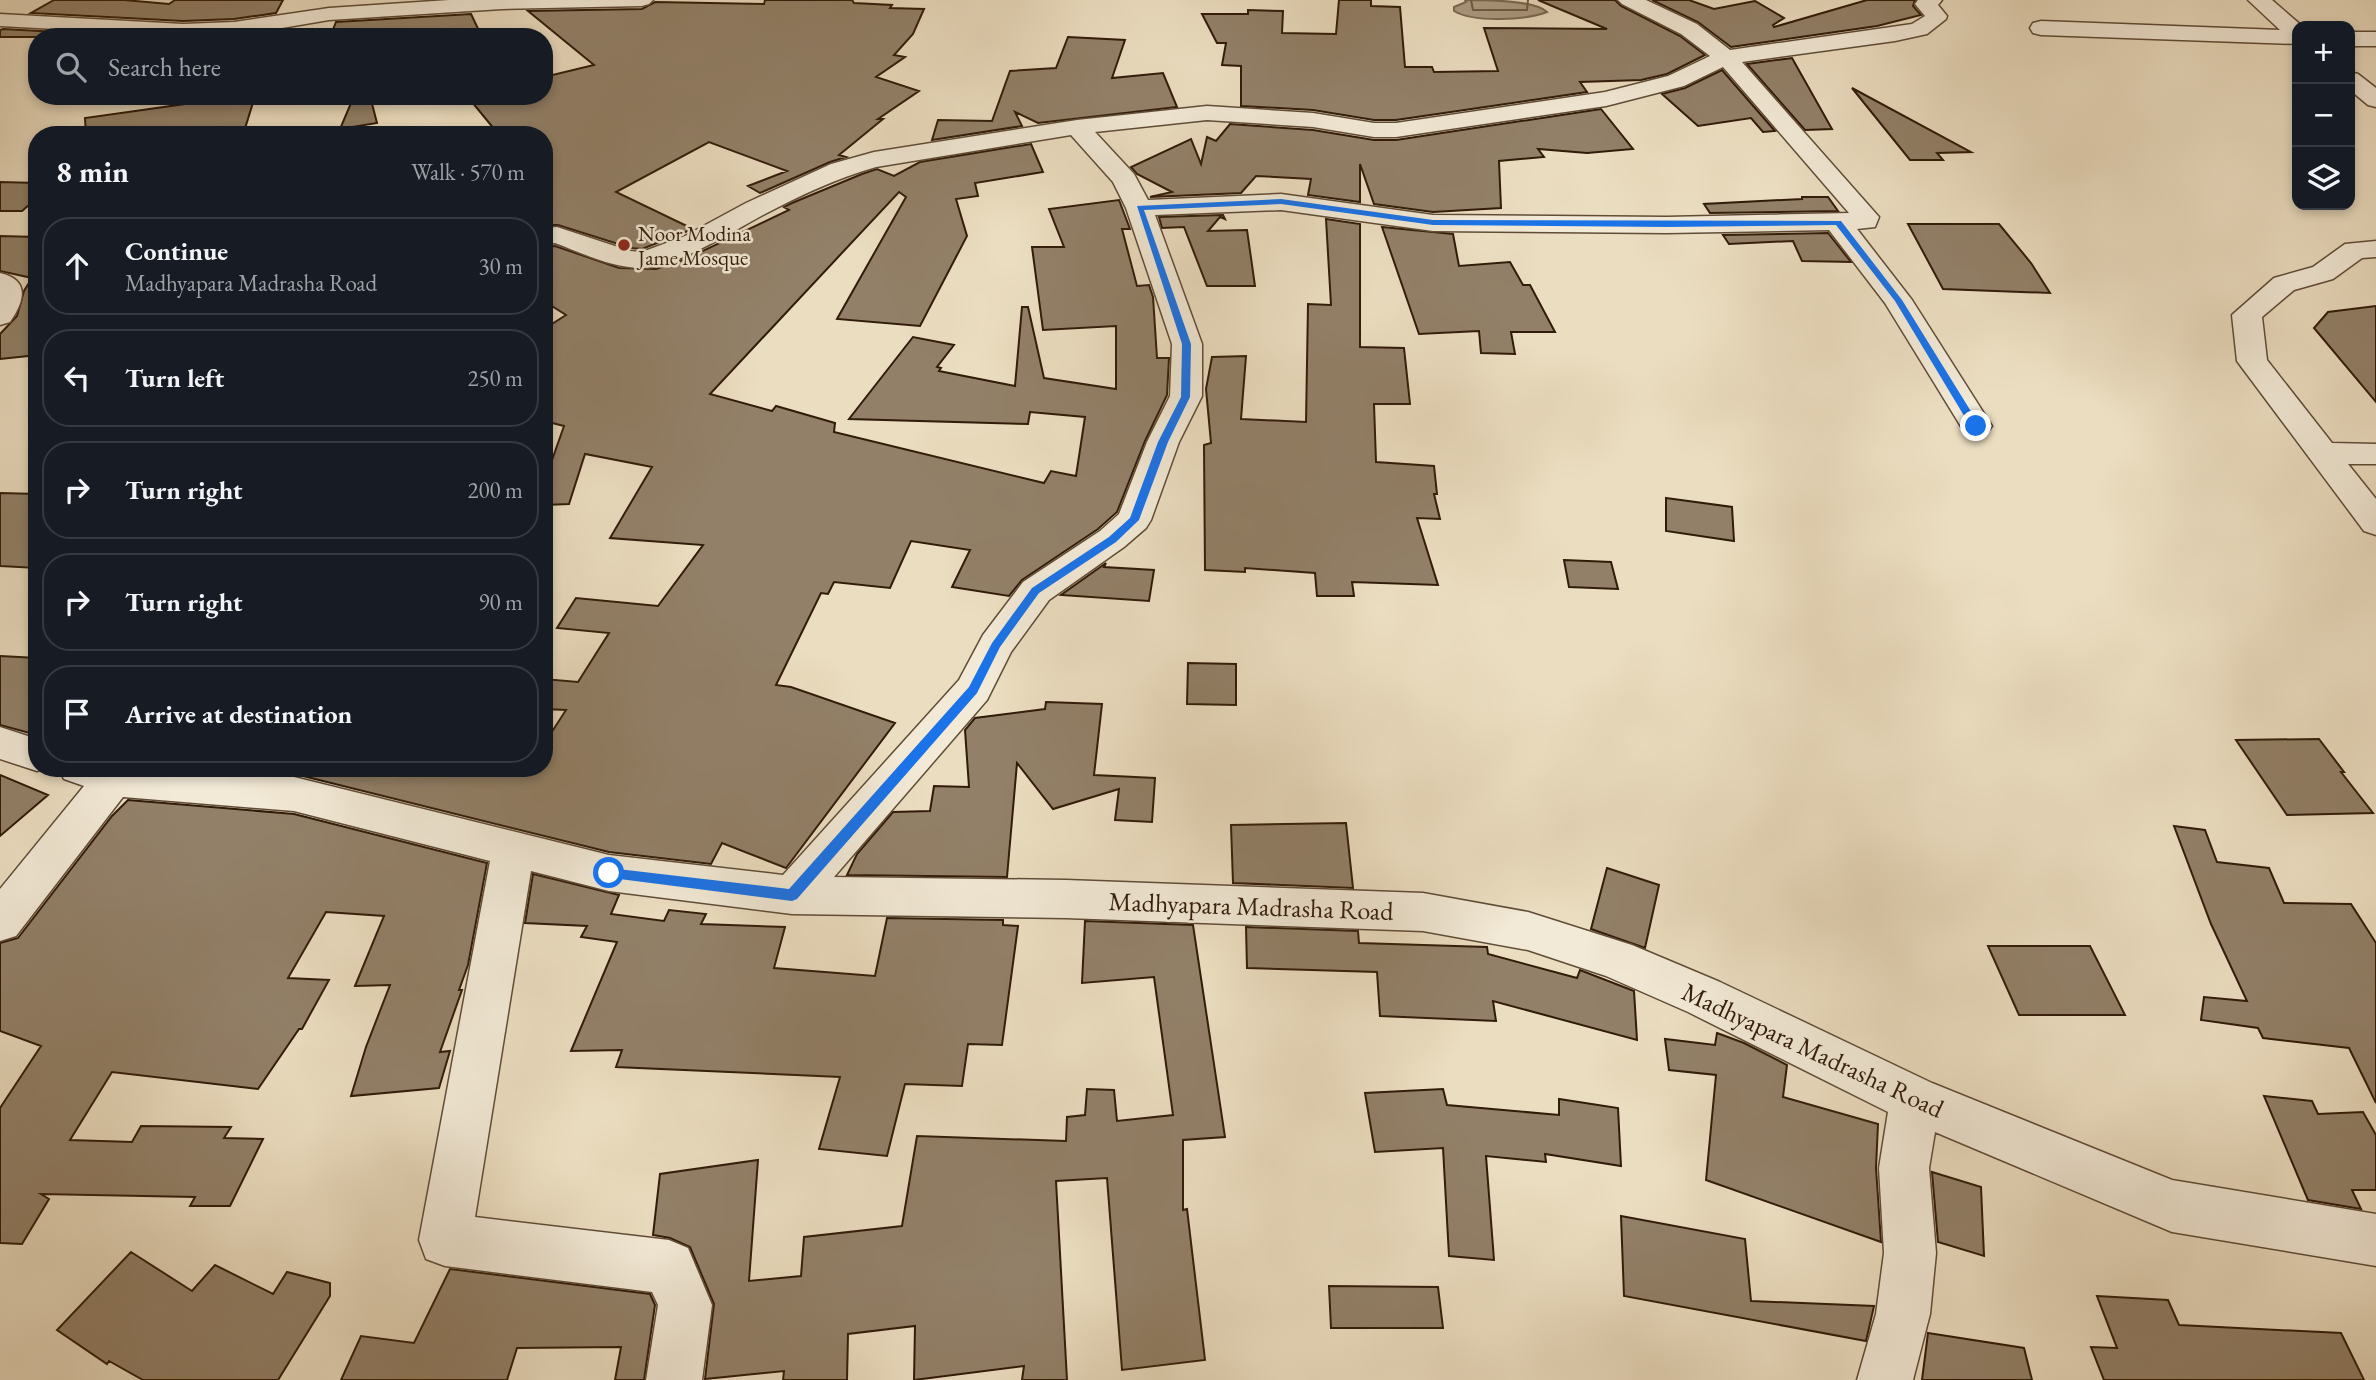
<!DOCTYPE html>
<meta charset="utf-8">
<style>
body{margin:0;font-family:"EB Garamond",serif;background:#20242c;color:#f1f3f6}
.controls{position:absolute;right:21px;top:21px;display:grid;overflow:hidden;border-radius:14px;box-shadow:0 4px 10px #0003}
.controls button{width:63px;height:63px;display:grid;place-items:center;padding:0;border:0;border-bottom:2px solid #363941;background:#171b24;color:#f1f3f6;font:35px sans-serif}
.stop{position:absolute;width:21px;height:21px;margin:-16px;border:5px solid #1a73e8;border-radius:50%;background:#fff}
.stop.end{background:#1a73e8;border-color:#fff;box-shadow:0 2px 7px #0008}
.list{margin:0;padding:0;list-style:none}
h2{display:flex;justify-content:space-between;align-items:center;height:91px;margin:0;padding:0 28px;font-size:30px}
h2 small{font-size:23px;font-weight:400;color:#9ea1a6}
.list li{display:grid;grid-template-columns:46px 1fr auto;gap:21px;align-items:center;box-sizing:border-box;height:98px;margin:0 14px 14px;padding:0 14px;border:2px solid #363941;border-radius:28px}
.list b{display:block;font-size:26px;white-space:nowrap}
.list p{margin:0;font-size:23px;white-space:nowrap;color:#9ea1a6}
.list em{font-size:23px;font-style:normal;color:#9ea1a6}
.icon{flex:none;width:38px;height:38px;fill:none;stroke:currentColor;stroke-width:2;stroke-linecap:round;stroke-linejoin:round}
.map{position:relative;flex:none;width:2376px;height:1380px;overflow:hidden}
.search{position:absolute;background:#171b24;box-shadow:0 4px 10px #0003;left:28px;top:28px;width:525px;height:77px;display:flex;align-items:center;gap:18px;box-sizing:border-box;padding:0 24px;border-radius:28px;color:#9ea1a6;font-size:26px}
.panel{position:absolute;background:#171b24;box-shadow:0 4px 10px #0003;left:28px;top:126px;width:525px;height:651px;border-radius:28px}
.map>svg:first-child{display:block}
.water{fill:#ac9b82;stroke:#7b6852;stroke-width:2}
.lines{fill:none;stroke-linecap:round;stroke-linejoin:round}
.shore{stroke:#6e5b46;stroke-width:2}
.building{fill:#928068;stroke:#311b09;stroke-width:2}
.minor-casing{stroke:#604c37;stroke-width:3}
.minor{fill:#f2e9d6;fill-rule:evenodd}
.route{fill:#1a73e8}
.poi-dot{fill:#8f2418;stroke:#f2e9d6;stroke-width:2.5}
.labels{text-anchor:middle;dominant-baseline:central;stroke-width:5;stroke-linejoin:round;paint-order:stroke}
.far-poi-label{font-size:21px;fill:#311b09;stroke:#f2e9d6;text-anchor:start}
.street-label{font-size:26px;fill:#311b09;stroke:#f2e9d6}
</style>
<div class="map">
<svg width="2376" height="1380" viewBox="0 0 2376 1380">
<rect width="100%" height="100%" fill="#ebddc0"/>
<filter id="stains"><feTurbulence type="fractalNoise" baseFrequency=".00286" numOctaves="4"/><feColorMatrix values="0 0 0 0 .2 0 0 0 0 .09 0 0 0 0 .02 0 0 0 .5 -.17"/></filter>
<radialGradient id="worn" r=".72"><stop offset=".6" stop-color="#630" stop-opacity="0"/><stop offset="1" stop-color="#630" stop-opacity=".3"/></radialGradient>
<path class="water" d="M1465 0C1486 0 1535 0 1547 12 1526 20 1474 23 1454 11V7L1466 2Z"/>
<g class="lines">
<path class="shore" d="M1471 0 1473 10H1527L1528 0"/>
</g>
<path class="building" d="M54 0H124L169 4 175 0H283L276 13 234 19 183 21 31 13Z
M765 0H852L854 3 892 5 890 8 924 9 913 34 894 55 905 57 876 77 919 91 878 119H883L839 155 846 157 830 162 760 193 748 186 787 171 709 142 616 192 693 229 642 249 631 248 558 225H544V135H499L467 96H544V77L594 65 528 11 642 9 655 2 764 4Z
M1339 0H1371V6L1400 7 1405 67H1432L1434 72 1498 71 1484 28 1607 29 1538 0H1615L1621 6 1680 36 1705 55 1667 74 1641 80 1580 82 1587 92 1396 120H1374L1313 110 1241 106V66L1222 65 1226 43H1217L1202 14H1248V10L1283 11 1282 33 1336 34Z
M1652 0H1689L1714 9 1755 1 1784 18 1773 25 1774 27 1867 0H1915L1913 6 1921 15 1877 26 1731 47 1698 22Z
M471 14 482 37H330L336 22Z
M3 29 150 37H0V30Z
M1068 37 1125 40 1112 78 1163 73 1177 107 1038 123 1015 112 1022 126 932 140 938 120 992 121 1010 71 1056 68Z
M1792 58 1832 129 1805 130 1747 64Z
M1722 70 1775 131 1763 132 1751 118 1698 126 1662 94 1685 88Z
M1852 88 1971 152 1937 153 1943 160H1910Z
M214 96H255L243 135H198L199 132 86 135 85 118 213 100Z
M354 96H370L377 123 340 129Z
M1601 109 1633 149 1587 153 1538 149 1544 157 1499 161 1501 208 1433 212 1374 204 1360 164V202L1308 195 1311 179 1256 176 1241 193 1150 197 1172 192 1137 174 1131 167 1191 139 1201 164 1207 137 1216 141 1230 124 1313 130 1374 140H1396Z
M1031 144 1043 172 975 183 978 196 956 199 967 236 920 326 837 319 906 197 899 192 710 394 772 411 776 406 835 423 834 432 1044 483 1051 471 1076 476 1085 417 1030 412 1028 424 849 419 913 337 954 345 937 367 941 368 939 371 1015 386 1022 307H1028L1044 378 1116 389V326L1043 330 1032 247H1064L1049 209 1119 200 1130 229H1122L1137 286 1149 285 1153 297 1157 358H1169L1167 395 1145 441 1117 512 1098 529 1022 580 1009 596 952 587 970 550 911 541 890 588 834 582 828 594 821 593 776 685 791 687 895 723 786 868 722 843 711 864 609 852 295 774 212 768H453L526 772 528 768H544V744L566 710 544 709V679L578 682 609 633 557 628 576 598 658 606 703 545 610 538 652 467 585 454 569 504 544 505V483L564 426 544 421V329L566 315 544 301V247L555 246 619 268 656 269 688 258 789 210 784 207 792 203 862 174 877 169 894 176 920 162Z
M0 182 37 183V198L22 211H0Z
M1802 197H1828L1838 211 1710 213 1704 204 1802 199Z
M1223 215 1225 219 1220 217 1208 231 1247 230 1255 286H1207L1184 227 1162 228 1159 217Z
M1326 219 1360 224V347L1404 348 1410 404H1374L1376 462 1434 466 1437 494H1434L1440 519 1417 518 1438 585 1352 582 1354 596H1317L1315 573 1245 568V572L1205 570 1204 445 1211 443 1206 389 1212 357 1246 356 1241 419 1306 422 1308 304 1331 305Z
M1908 224H1999L2031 263 2050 293 1943 289Z
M1382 227 1453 234 1459 266 1510 262 1523 285H1530L1555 332H1511L1515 354 1481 353 1479 331 1419 334Z
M1828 233 1851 262 1802 261 1793 241 1729 244 1723 235Z
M0 236 37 237V355L0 359V334L17 316 24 291 32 278 0 271Z
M2376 306V402L2314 328 2328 312Z
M0 493 37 494V568L0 566Z
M1666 498 1732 507 1734 541 1666 531Z
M1564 560 1611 562 1618 589 1569 587Z
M1106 563 1104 567 1154 570 1149 601 1061 595Z
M0 656 37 658V735L0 725Z
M1188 663 1236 664V705L1187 704Z
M1046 702 1102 704 1094 775 1155 778 1152 822 1115 820 1119 789 1053 809 1017 763 1007 877 847 875 857 854 893 812 930 811 934 786 969 787 965 730 975 718 1045 709Z
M2319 739 2344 772H2341L2373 813 2287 815 2236 740Z
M0 775 48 795 0 836Z
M128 800 294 814 487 863 468 965 459 990H462L440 1052 450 1051 439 1088 351 1096 366 1047 390 985 355 986 384 916 326 912 288 978 329 980 302 1029H299L258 1089 112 1072 70 1140 132 1142 141 1126 231 1127 224 1138 263 1139 230 1206H190L195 1197 41 1194 49 1199 22 1244 0 1243V1108L41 1046 0 1031V943L18 938 112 816Z
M1346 823 1353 888 1233 883 1231 825Z
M2174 826 2205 830 2217 862 2269 868 2284 903 2351 904 2376 943V1103L2349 1048 2263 1038 2258 1028 2201 1020 2204 997 2247 1001 2211 924Z
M1607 868 1659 885 1645 948 1591 929Z
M533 874 619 895 611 914 664 921 669 910 706 914 701 924 785 927 774 968 875 976 887 918 1003 920V925L1018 926 1002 1045 968 1044 962 1086 905 1084 887 1156 819 1149 840 1077 616 1067 622 1050 571 1051 617 942 581 937 587 926 525 923Z
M1085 921 1193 925 1225 1137 1183 1140V1210L1187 1209 1205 1360 1122 1370 1107 1178 1056 1181 1067 1380H1022L1024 1366 914 1380 915 1326 848 1334 847 1380H783L784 1371 705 1379 714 1304 690 1247 670 1238 653 1235 660 1174 758 1160 749 1281 801 1276 804 1237 902 1226 917 1136 1066 1141 1067 1117 1085 1115 1087 1089 1114 1090 1117 1121 1173 1115 1154 977 1082 983Z
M1246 927 1358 931 1359 943 1487 947 1488 954 1577 978 1580 970 1634 991 1637 1040 1493 1001 1496 1021 1380 1016 1377 972 1247 968Z
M1988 946H2090L2125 1015H2019Z
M1717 1033 1744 1043 1787 1065 1783 1097 1878 1124 1876 1168 1881 1242 1706 1180 1716 1075 1669 1070 1665 1039 1715 1045Z
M1443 1089 1447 1105 1559 1115V1099L1618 1108 1621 1166 1545 1154 1546 1162 1486 1156 1494 1260 1449 1256 1443 1148 1375 1152 1365 1093Z
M2264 1096 2312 1101 2318 1114 2363 1112 2376 1135V1190H2352L2361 1209 2308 1200Z
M1932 1172 1981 1187 1984 1256 1938 1242Z
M1621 1216 1745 1239 1751 1301 1874 1306 1866 1341 1624 1296Z
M131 1252 192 1291 215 1265 273 1294 287 1272 330 1283V1296L278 1380H143L109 1361 107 1364 57 1330Z
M450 1269 650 1294 655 1305 644 1380H615L621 1347 517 1348 507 1380H341L361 1336 414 1343Z
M1329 1286 1438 1287 1443 1328H1331Z
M2097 1296 2168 1300 2179 1325 2341 1333 2364 1380H2104L2091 1347 2117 1348Z
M1928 1333 2024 1348 2032 1380H1922Z"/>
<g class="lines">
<g class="minor-casing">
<path id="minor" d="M449 0H653L649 4 642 6 502 9 329 20 234 36 203 37 0 26V14L183 24 234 22 329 8Z
M1618 0H1646L1697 24 1730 50 1912 24 1925 16 1915 4 1918 0H1942L1938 5 1947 16 1946 19 1927 34 1895 41 1742 62 1879 217 1875 227 1857 229 1912 300 1992 426 1987 433 1976 436 1965 433 1885 303 1829 230 1667 233 1433 231 1281 210 1155 215 1202 344V396L1179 442 1151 520 1146 528 1124 547 1049 600 1011 652 987 700 834 877 1066 880 1423 893 1528 912 1632 945 1720 982 1932 1083 2172 1180 2376 1214V1266L2172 1232 1935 1132 1929 1168 1936 1253 1930 1314 1913 1380H1857L1876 1314 1884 1253 1879 1168 1888 1112 1688 1012 1606 976 1528 950 1423 931 1066 918 792 914 609 891 531 871 475 1217 669 1240 688 1248 712 1305 702 1380H646L658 1305 652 1292 445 1266 426 1259 419 1240 490 861 294 811 123 797 16 936 0 941V889L84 786 64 779 58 768H173L294 777 609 855 783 875 959 680 983 635 1023 582 1100 531 1119 514 1147 442 1170 396 1172 344 1126 208 1113 182 1071 135 876 167C837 178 799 196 763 215 733 231 675 268 642 268 612 268 582 253 555 243L544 244V228L557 227 630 251 642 252 685 236 746 203 831 164 874 152 1077 120 1207 106 1313 113 1374 123H1396L1605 92 1668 76 1710 56 1681 34 1622 4ZM1723 67 1849 213 1667 217 1433 215 1281 194 1148 200 1134 174 1095 132 1207 120 1313 127 1374 137H1396L1606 106 1684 86Z
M2248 0H2272L2302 26H2297V44L2041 35 2033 33 2030 28 2033 23 2041 21 2280 30Z
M2350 32H2376V46H2350Z
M2350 72 2358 74 2376 88V107L2368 105 2350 90Z
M2376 241V257L2362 258 2333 279 2294 290 2262 317 2267 360 2332 443 2376 444V464H2348L2376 499V535L2364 531 2237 361 2232 315 2274 278 2313 267 2345 244Z
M0 273C31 280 24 302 10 322L0 325Z
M0 727 37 739V768H45L37 771 0 759Z"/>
</g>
<use href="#minor" class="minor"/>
</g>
<path class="route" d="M1281 199 1433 220 1841 221 1902 300 1980 426 1972 429 1895 301 1836 225 1667 227 1433 225 1281 204 1144 210 1191 344 1190 397 1168 442 1139 520 1116 542 1039 593 1000 647 977 693 797 899 792 901 604 877V869L609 868 789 889 969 687 992 643 1032 588 1109 537 1130 518 1158 442 1181 397 1182 344 1137 206Z"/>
<circle class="poi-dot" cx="624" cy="245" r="7"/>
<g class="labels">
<g class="far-poi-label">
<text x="638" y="233">Noor Modina<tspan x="638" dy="24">Jame Mosque</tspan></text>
</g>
<g class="street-label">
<text transform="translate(1251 906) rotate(2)">Madhyapara Madrasha Road</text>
<text transform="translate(1813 1050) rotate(25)">Madhyapara Madrasha Road</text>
</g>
</g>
<rect width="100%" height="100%" filter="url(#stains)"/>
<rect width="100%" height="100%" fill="url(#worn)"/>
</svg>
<div class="controls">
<button>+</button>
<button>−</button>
<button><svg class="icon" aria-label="layers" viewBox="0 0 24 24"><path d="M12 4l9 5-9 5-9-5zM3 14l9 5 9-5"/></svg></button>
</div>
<div class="stop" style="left:609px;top:873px"></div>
<div class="stop end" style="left:1976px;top:426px"></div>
<div class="search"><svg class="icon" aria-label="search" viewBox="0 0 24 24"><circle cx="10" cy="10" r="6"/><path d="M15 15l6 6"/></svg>Search here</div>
<section class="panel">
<h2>8 min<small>Walk · 570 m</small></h2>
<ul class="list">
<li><svg class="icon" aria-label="ahead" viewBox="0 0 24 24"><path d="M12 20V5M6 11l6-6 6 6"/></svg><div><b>Continue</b><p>Madhyapara Madrasha Road</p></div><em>30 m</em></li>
<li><svg class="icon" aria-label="left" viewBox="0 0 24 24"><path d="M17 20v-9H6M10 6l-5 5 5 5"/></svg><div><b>Turn left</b></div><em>250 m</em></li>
<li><svg class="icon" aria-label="right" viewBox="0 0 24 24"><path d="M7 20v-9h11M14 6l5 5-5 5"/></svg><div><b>Turn right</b></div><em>200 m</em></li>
<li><svg class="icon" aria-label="right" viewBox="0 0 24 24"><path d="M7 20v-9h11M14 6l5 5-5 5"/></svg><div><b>Turn right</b></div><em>90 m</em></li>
<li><svg class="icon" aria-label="arrive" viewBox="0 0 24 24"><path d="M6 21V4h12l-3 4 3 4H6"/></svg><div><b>Arrive at destination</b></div></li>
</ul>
</section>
</div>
